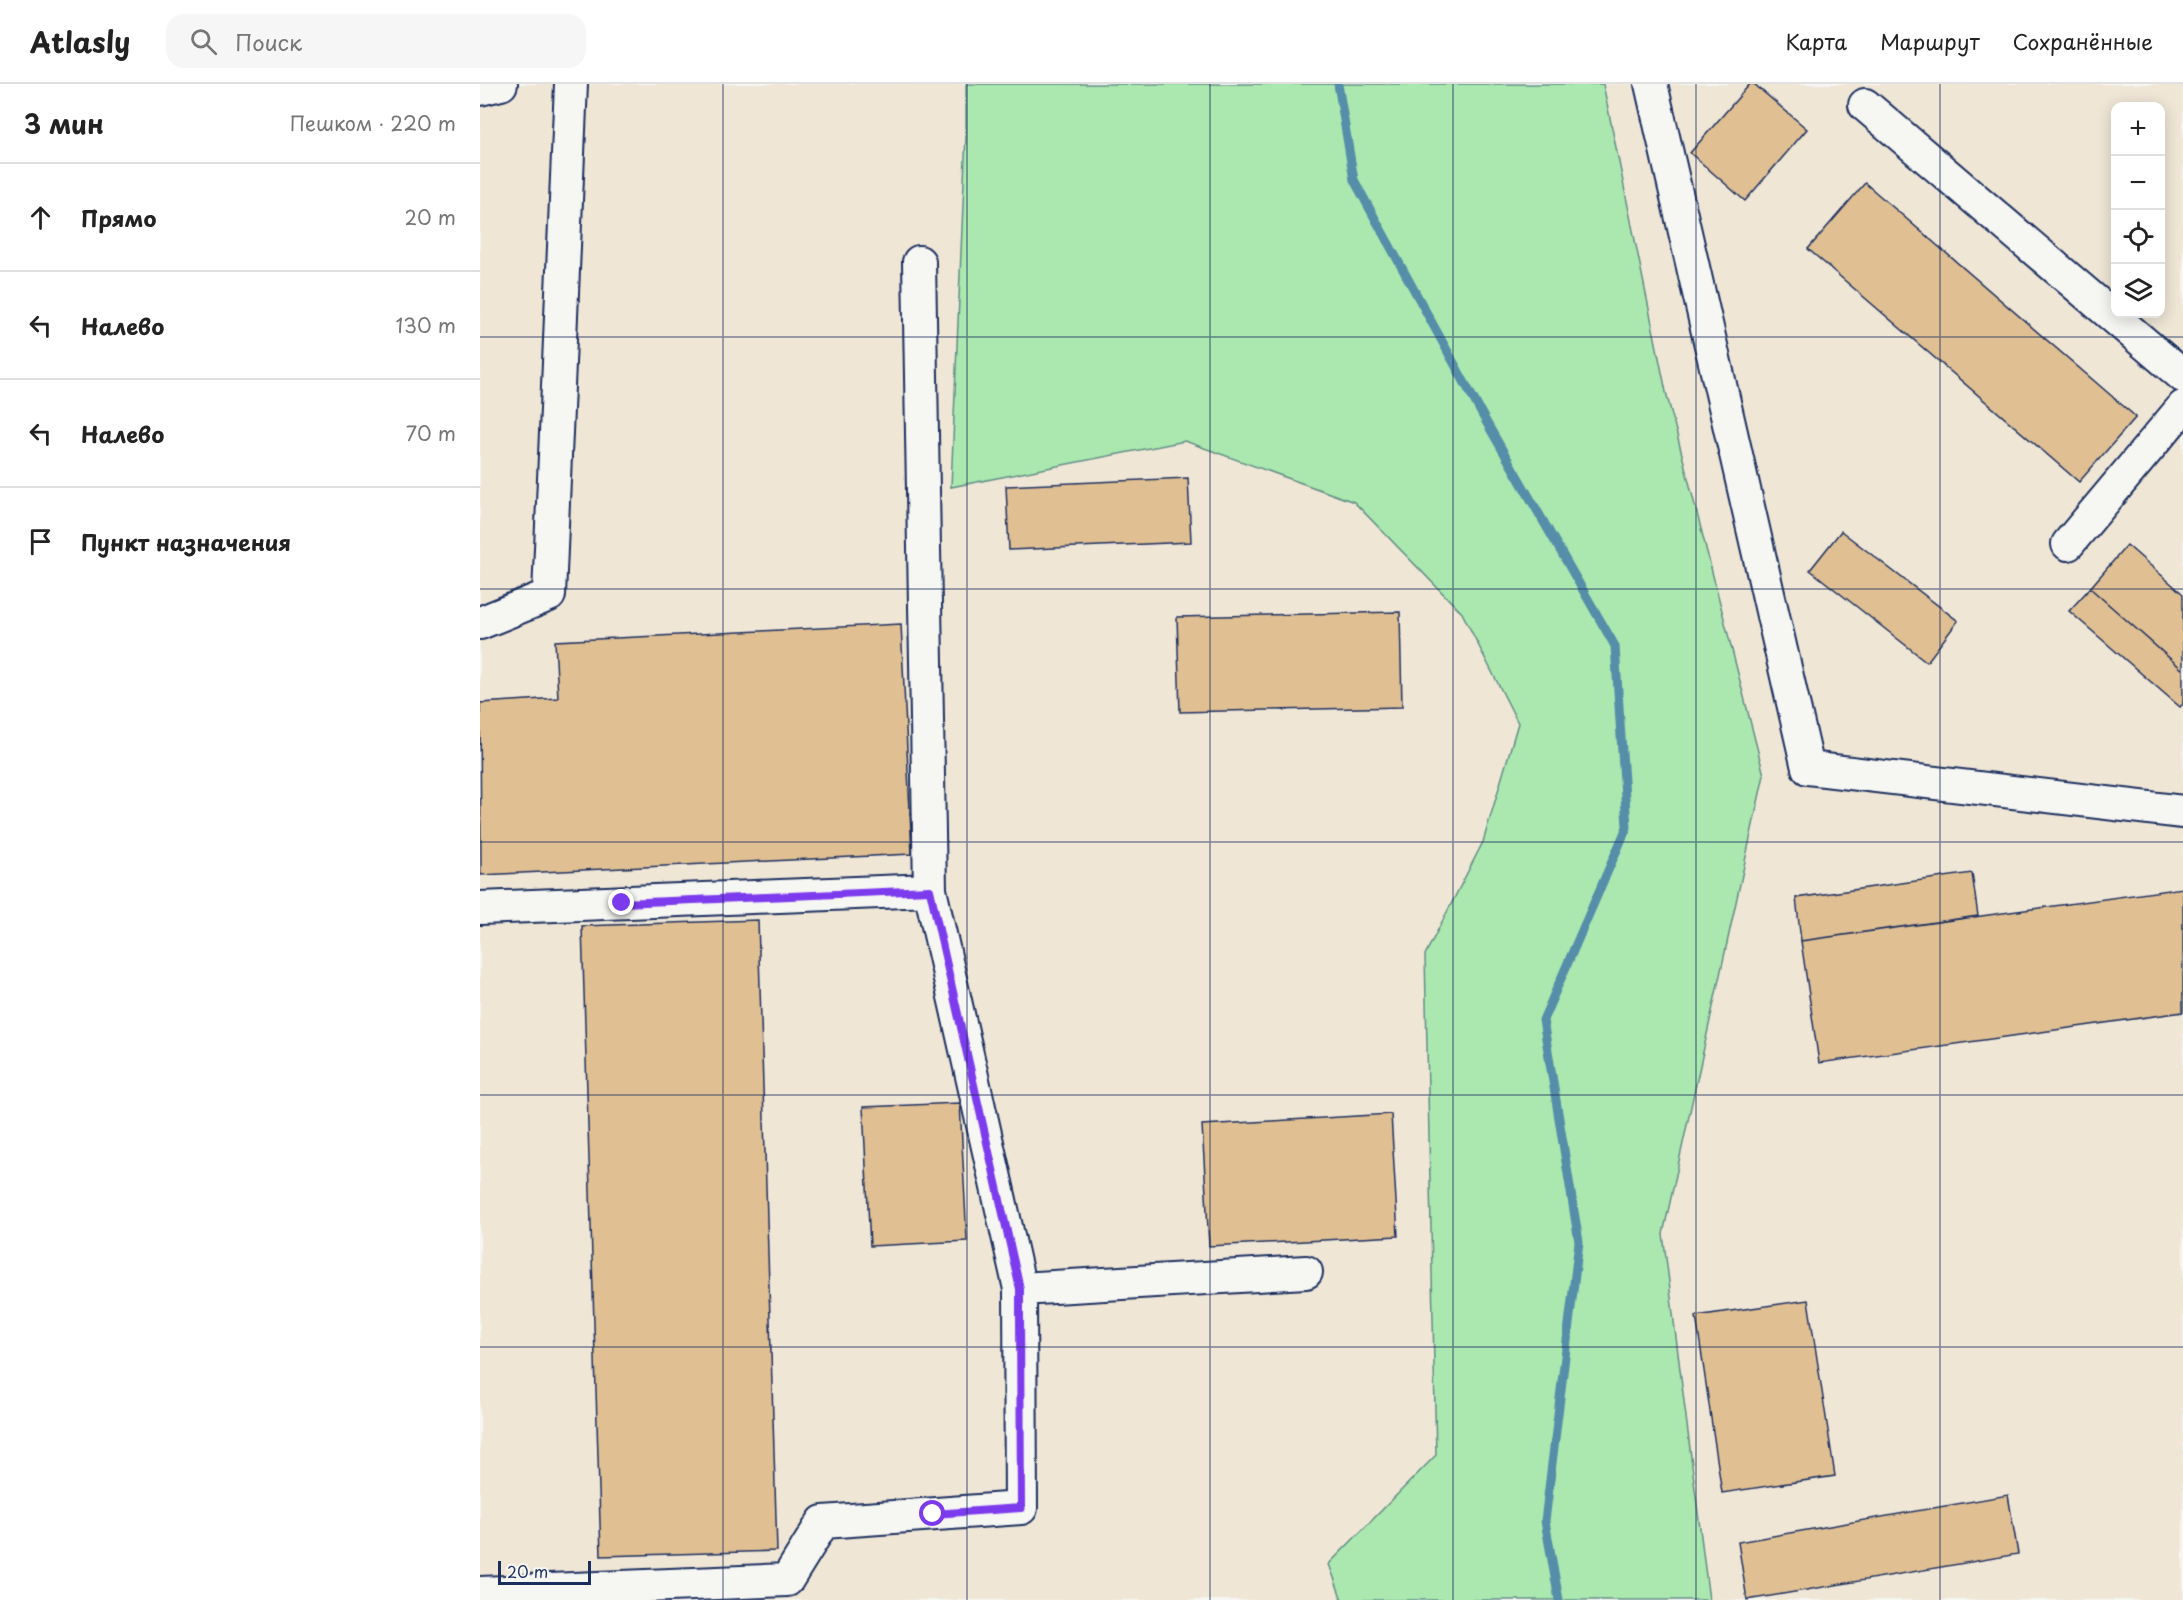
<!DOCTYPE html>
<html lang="ru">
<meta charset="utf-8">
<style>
body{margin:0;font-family:"Playpen Sans",sans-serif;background:#f6f6f6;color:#222}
.controls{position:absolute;right:18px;top:18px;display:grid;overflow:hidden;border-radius:12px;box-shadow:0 3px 15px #0003}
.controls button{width:54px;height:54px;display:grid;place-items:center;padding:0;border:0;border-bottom:2px solid #e0e0e0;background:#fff;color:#222;font:30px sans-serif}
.scale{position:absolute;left:18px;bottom:15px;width:93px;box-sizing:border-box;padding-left:6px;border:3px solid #1b2f5e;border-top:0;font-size:16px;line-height:21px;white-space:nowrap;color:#1b2f5e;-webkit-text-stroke:4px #f6f6f2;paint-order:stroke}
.stop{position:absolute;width:18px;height:18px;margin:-14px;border:4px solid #7c3aed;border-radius:50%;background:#fff}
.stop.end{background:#7c3aed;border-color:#fff;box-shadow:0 2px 6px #0008}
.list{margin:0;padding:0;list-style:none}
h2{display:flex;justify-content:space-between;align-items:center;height:78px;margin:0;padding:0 24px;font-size:26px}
h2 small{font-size:20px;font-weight:400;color:#767676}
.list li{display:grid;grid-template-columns:39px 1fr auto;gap:18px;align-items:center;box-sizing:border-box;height:108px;padding:0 24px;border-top:2px solid #e0e0e0}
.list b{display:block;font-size:22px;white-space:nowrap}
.list em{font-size:20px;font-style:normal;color:#767676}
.icon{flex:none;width:33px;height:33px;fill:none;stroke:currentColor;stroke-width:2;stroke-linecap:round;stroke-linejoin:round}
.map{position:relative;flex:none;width:1703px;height:1516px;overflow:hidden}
header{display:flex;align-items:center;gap:36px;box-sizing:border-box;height:84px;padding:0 30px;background:#fff;border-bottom:2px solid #e0e0e0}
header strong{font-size:28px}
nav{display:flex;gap:33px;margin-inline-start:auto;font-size:21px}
.search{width:420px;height:54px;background:#f6f6f6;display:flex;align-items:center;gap:15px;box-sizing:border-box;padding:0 21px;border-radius:18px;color:#767676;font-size:22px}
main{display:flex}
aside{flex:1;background:#fff}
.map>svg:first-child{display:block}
.built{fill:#efe6d6;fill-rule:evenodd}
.green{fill:#aae8af;stroke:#628c86;stroke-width:1.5}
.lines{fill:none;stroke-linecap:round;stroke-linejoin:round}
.stream{stroke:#578eaa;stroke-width:9}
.building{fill:#e0bf93;stroke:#1b2f5e;stroke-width:1.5}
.minor-casing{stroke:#1b2f5e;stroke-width:36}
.minor{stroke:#f6f6f2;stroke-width:32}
.route{stroke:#7c3aed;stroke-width:8}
.grid{fill:none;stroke:#1b2f5e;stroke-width:1.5;stroke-opacity:0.55}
</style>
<header>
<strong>Atlasly</strong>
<div class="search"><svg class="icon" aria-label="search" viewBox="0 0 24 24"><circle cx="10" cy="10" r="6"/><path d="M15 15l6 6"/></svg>Поиск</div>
<nav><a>Карта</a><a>Маршрут</a><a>Сохранённые</a></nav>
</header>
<main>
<aside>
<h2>3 мин<small>Пешком · 220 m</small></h2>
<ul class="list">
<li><svg class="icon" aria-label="ahead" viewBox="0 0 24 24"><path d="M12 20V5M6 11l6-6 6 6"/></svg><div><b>Прямо</b></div><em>20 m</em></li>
<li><svg class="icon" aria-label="left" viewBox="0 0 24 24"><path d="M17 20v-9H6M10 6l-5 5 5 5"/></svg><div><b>Налево</b></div><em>130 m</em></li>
<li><svg class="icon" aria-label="left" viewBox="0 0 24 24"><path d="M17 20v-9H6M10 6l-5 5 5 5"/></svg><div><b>Налево</b></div><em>70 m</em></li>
<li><svg class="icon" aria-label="arrive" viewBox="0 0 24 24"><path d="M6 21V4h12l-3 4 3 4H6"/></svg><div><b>Пункт назначения</b></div></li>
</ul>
</aside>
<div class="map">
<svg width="1703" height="1516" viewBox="0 0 1703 1516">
<rect width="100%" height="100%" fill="#f6f6f2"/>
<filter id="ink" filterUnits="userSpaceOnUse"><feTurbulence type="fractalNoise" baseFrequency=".0167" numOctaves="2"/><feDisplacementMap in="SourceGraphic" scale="12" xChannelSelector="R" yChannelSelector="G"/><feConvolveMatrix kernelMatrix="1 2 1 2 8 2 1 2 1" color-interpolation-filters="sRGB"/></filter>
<g filter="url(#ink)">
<path class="built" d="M0 0H1703V1516H0ZM1636 22H1680V230H1636Z"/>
<path class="green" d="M486 0H1123L1186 308 1284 691 1183 1150 1229 1516H862L849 1480 956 1371 945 871 1003 758 1038 639 982 529 874 418 705 357 471 403 486 50Z"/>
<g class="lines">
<path class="stream" d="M858 0 874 96 1004 334 1135 562 1147 743 1063 936 1099 1158 1065 1437 1079 1516"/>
</g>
<path class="building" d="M1270 0H1274L1327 45 1265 117 1210 69Z
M1385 99 1656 333 1599 398 1328 165Z
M708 394 711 458 529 466 526 402Z
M1361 447 1478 537 1447 578 1330 486Z
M1647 461 1703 510V586L1610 504Z
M1610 504 1703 586V620L1700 623 1589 527Z
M920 528 922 623 700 628 697 533Z
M421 540 432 770 1 791 0 619 78 614 75 557Z
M1492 789 1498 832 1321 857 1316 814Z
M1703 804V928L1339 979 1321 857Z
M278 836 297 1467 121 1472 102 842Z
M480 1019 487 1157 390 1162 383 1023Z
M911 1030 918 1152 729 1162 722 1041Z
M1328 1216 1355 1392 1242 1409 1216 1232Z
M1528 1411 1538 1470 1267 1516 1258 1458Z"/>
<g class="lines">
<g class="minor-casing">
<path id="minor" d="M1171 0 1328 684 1703 728
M0 5 21 0
M1385 21 1703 292
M439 178 450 806
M1588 460 1703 323
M0 539 69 511 91 0
M0 824 450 806 540 1205
M0 1509 307 1496 343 1438 541 1424 540 1205 826 1188"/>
</g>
<use href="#minor" class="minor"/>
</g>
</g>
<g class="lines" filter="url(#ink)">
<path class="route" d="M142 819 450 806 540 1205V1227L541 1424 453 1430"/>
</g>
<path class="grid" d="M243 0V1516M487 0V1516M730 0V1516M973 0V1516M1216 0V1516M1460 0V1516M0 253H1703M0 505H1703M0 758H1703M0 1011H1703M0 1263H1703"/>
</svg>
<div class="controls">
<button>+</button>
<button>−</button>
<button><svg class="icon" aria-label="locate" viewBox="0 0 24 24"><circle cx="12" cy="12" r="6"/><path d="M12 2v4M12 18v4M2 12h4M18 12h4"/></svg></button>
<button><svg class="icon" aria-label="layers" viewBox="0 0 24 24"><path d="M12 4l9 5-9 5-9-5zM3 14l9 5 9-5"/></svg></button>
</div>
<div class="scale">20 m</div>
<div class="stop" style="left:453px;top:1430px"></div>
<div class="stop end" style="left:142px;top:819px"></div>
</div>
</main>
